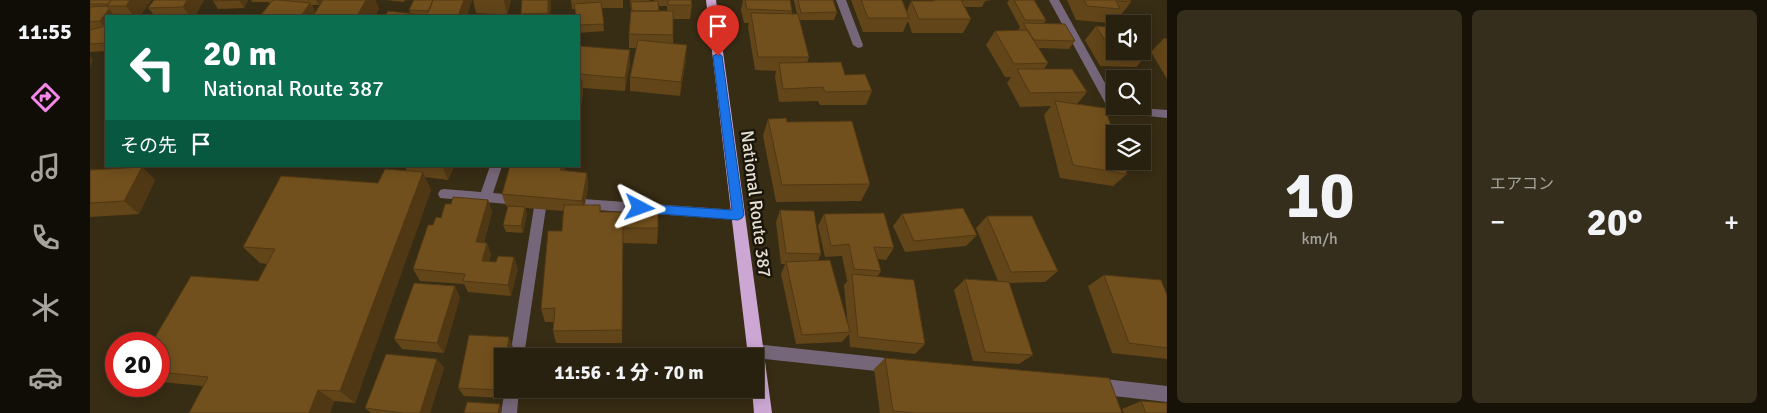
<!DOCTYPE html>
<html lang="ja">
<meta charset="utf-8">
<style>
:root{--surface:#29210f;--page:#352e1d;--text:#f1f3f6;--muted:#a5a39e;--line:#453e2f;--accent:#f688ec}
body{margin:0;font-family:Signika,"Noto Sans JP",sans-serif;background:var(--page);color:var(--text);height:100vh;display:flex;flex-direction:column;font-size:19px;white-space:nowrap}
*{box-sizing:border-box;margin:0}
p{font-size:16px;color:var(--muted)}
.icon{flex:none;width:28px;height:28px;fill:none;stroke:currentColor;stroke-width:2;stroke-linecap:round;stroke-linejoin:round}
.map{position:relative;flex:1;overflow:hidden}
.sheet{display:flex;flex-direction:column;gap:10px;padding:10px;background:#171208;width:600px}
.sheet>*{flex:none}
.guide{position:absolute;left:15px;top:15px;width:475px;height:152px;border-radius:0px;box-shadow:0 2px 12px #0003,0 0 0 1px var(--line);background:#0b6e4f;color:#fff;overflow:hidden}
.tools{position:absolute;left:1016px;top:15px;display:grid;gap:10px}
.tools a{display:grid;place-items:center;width:45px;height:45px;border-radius:0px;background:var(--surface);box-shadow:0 2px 12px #0003,0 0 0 1px var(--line);font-size:25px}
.speed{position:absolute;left:15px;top:332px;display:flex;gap:10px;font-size:25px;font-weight:700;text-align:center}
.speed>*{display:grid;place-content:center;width:65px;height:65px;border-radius:50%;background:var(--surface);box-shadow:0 2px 12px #0003,0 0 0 1px var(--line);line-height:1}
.speed .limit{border:8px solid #d22;background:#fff;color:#111}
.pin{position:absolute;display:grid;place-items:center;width:42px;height:42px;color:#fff;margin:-51px -21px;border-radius:50% 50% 50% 0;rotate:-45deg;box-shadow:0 0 5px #0007}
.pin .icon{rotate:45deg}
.me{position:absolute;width:55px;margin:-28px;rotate:94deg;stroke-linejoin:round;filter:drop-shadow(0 0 4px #0008)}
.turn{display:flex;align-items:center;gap:18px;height:105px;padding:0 15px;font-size:22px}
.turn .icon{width:65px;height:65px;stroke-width:2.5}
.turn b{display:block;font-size:35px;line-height:42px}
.then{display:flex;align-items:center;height:48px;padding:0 15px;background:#0003;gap:10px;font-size:19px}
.big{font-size:38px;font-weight:800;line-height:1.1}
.sheet .widget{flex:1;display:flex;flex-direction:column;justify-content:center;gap:8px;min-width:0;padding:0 18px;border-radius:8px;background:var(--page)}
.sheet .dial{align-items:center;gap:0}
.dial b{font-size:65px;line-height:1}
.heat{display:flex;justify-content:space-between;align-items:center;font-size:28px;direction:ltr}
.sheet .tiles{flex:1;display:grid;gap:10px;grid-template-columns:repeat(2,1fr)}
.trip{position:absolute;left:404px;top:348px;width:270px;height:50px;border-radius:0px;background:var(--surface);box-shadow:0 2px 12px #0003,0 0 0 1px var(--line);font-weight:800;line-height:50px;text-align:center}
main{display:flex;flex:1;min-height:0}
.menu{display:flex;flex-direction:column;width:90px;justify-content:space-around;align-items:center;background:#100d06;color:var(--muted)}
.menu .icon{width:35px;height:35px}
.menu .selected{color:var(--accent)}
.menu b{font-size:22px;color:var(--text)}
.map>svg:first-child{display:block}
</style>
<main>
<nav class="menu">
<b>11:55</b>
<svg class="icon selected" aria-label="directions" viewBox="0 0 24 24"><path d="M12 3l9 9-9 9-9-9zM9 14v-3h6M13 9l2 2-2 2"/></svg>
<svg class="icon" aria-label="music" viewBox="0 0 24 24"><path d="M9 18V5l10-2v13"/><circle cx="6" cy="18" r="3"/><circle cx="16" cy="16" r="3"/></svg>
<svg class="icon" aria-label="phone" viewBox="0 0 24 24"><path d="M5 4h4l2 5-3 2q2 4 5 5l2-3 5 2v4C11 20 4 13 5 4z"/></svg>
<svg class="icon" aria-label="climate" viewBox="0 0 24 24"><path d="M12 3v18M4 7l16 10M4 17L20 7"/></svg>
<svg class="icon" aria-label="car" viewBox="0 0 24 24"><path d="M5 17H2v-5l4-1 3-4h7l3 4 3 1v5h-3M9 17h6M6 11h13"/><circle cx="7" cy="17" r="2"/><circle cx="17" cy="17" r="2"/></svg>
</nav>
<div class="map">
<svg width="1077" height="413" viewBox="0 0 1077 413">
<rect width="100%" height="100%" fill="#372c14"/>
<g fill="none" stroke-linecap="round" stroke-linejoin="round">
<path fill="#766679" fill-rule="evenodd" d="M400,166H412L403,193L433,196L435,200L433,204L429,205L350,198L348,194L350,190L354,189L391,192Z
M451,196L455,197L457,201L434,356H420L445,201L447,197Z
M479,198L648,210L652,211L654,215L652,219L648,220L479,208L475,207L473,203L475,199Z
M415,389H429L427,413H411Z"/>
<path fill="#766679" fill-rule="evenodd" d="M746,0H756L773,45L772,47L768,48L763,45Z
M959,0H969L1025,101V106L1077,110V118L1020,112Z
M665,344L805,359L810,361L812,366L810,371L805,373L665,358V356H660L658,351L660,346Z
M1006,378L1077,386V402L1006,394L1001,391L998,386L1001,381Z"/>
<path fill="#cca7d4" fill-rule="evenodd" d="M616,0H626L682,413H664L662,389H665V356H658Z"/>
</g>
<path fill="#624519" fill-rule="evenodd" d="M0,0H61L50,16H16V51L0,52Z
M114,0L105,16H65L58,8Z
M158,0L154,8L128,9L123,1Z
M161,0H233L229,5H222L225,12L233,0H285L289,9L285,16H170L180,4L178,2H162Z
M295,0H315L314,2Z
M324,0H382L377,16H295L320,13L319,10Z
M383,0H421L417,15L386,13Z
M432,0H461L460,16H431Z
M481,0H533V8H512L514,31L489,33V16L485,9H482Z
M540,0H560L559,1H564V0H601L602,5L600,19H583V43L596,59L590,96L540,91V77L547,48H539V34L541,11ZM568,6H577V11H569Z
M653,0H700L702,11V14H707L704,1V0H743L747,12L744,20H709L719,57L717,63L755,75L782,91L776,105H730L728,101L689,102L685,77L686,71L665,70L658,27L659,23H654L651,10Z
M761,0H812L817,11L821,1L902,0L895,1L892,7H875L881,19L873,33H822L818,21L813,32H773Z
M919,0H944L956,20L954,23L985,41L979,49L949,48L958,63L954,69L997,92L987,104L1037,174L1023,186L970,178L954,115L961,106L930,107L917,83L921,77H915L896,45L905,31L928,30L930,27L917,3Z
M977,0H1040L1041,2L1030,16L1025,15L1019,23L986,20Z
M1006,26L1059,53L1046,67L1010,66L995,40Z
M1074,38L1077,39V79L1061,52Z
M489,46L540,64L535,91L493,88V94L489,115Z
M678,119L697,122L780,184L771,201L686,202L673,136Z
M315,166H364L358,180L335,177L341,190L265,403L244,401L240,413H99L113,386L71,382L69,381V344L168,281L177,264L170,263L153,247L288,183L317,171Z
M420,166H476L475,171L497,173L498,186L495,205H510L511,212L568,228L567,244L533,243L532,343H466L463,331L464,322H455L451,309L472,231L473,211L435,208L437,214L433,233L416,232L413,225L418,206H416L412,194Z
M52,167L65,180L49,214L0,217V170Z
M398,200L402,212L394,243H397L401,255L399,262L428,269L421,296L378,292L374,284L330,281L323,269L343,225L351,218L361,204Z
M690,210L731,254L728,261L758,327L754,285L758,280H757L752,256L735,257L728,226L734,214L804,248L796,260L788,259L791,271L787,277L835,344L825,354L760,347L759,334L752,342L706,344L691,274L695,264H691L686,222Z
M812,214L887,235L876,246L815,252L803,226Z
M897,216L968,271L955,282L919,283L943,355L929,364L883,361L864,290L875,279L908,281L886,228Z
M1014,275L1077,295V359L1022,353L998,286Z
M370,297L354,353L312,349L304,339Z
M423,347L422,356H412L414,398L374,396L368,388Z
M795,358L1032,413H790L784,369Z
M347,359L354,368L340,413H281L275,408Z
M1051,401L1077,413H1034L1032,409Z"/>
<path fill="#503814" d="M40,0H61L50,16H44L36,6Z
M97,0H114L105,16H100L93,7Z
M149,0H158L154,8Z
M226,0H233L229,5Z
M276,0H285L289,9L285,16H267Z
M374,0H382L377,16H368Z
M414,0H421L417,15L414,1Z
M458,0H461L460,16H458Z
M220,3L227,16H211Z
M19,9L25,16H16V29L10,21Z
M597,45L596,59L590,96L591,82Z
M540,50V64L535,91V78Z
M0,56L3,60L0,68Z
M492,80L493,94L489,115V95Z
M353,166H364L358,180L353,168Z
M471,166H476L472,183L470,170Z
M52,167L65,180L49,214L34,201Z
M333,172L341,190L265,403L250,391Z
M497,173L498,186L493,213L492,201Z
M398,200L402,212L391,254L386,242Z
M435,207L437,214L433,233L431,226Z
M397,243L401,255L396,273L392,261Z
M424,257L428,269L421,296L418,285Z
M365,286L370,297L354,353L347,343Z
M419,337L423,347L422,356H416Z
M347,359L354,368L340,413H330Z
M412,375V389H416L414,398L410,390Z
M228,390L244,401L240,413H219Z
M410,404L412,409L411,413H408Z"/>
<path fill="#72501d" stroke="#503814" d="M0,0H21L19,4H0Z
M21,0H40L36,6H17Z
M64,0H97L93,7L58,8Z
M124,0H149L123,1Z
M183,0H189L220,3L211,16H170Z
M233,0H276L267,16H223Z
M324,0H343L339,11L319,10Z
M343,0H374L368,16H336Z
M432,0H458V13L431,14Z
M578,0H601L602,5H578Z
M655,0H700L702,11L657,9Z
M708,0H743L747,12L711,13Z
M771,0H812L819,18H778Z
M844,0H871L881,19H829L821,1H844Z
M924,0H944L956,20H935Z
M994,0H1040L1041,2L1026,1L1030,9L997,6Z
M568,1L569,11H542L541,2Z
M511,2L514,24L489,25V16H486L484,4Z
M17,6L19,9L10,21L0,22V7Z
M298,11L325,14L323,16H295Z
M541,11H583V35L539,34Z
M661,13L708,14L719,57H668Z
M933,23L975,24L985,41L944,40Z
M16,26V43L0,44V30Z
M1006,26L1025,27V51H1052V44L1059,53L1022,52Z
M937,30L958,63L924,64L905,31Z
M548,40L597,45L591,82L540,77Z
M489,46L540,50L535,78L489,74Z
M751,62L755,75L775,74L782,91L735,92L733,87L693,89L689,63Z
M927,69H982L997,92L940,93Z
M489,80H492L489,95Z
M965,101L1015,108L1025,138V161H1033L1037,174L983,165Z
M696,118L697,122L762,121L780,184L692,185L678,119Z
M420,166H471L470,170L497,173L492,201L412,194Z
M52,167L34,201L0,203V170Z
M295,169L333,172L250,391L228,390L219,413H99L118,377L69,372V344H61L101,276L168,281L185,249L153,247L191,176L288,183Z
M363,197L398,200L386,242L397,243L392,261L406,262L408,256L424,257L418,285L373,281L375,274L323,269L338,225H343L346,217L351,218L355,204H361Z
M474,205H510V212H568V228H533L532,330L463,331L465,308L451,309L458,231H472Z
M418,206L435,207L431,226L413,225Z
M873,208L887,235L824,241L812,214Z
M690,210L724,211L731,254L696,253Z
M794,213L804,248L784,247L791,271L764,269L759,244L741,246L734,214Z
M897,216H942L968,271L921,272Z
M740,260L760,332L712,335L696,262Z
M762,274L824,280L835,344L768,337Z
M1014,275L1071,280L1077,295V348L1039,343Z
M875,279L919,282L943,355L895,352Z
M324,283L365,286L347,343L304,339Z
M379,335L419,337L416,356H412V375L410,390L368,388Z
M296,354L347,359L330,413H313L275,408Z
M795,358L1019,378L1032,413H824L803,411Z
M1051,401L1077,403V413H1056Z
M377,402L410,404L408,413H374Z"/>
<path fill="#1a73e8" stroke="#114b97" d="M628,53L632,56L654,215L652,218L648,220L546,212L544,208L550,204L642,210L623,56Z"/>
<g text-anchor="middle" stroke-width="5" stroke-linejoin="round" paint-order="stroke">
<g font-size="18" fill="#e8e1d3" stroke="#1a160b">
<text transform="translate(666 204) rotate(83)" y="6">National Route 387</text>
</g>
</g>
</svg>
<div class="tools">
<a><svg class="icon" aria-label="sound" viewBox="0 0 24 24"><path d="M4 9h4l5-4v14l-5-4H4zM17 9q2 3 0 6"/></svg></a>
<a><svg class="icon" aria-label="search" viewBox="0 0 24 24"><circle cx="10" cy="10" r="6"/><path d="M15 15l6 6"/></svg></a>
<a><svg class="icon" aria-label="layers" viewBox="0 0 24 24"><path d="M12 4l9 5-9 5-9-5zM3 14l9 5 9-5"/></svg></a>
</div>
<div class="speed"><div class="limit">20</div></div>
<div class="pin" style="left:628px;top:56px;background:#d93025"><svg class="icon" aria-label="arrive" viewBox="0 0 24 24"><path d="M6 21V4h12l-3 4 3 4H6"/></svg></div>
<svg class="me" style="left:550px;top:208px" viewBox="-20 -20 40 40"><path d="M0-17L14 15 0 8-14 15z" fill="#1a73e8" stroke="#fff" stroke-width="4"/></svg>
<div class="trip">11:56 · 1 分 · 70 m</div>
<div class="guide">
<div class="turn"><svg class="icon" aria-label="left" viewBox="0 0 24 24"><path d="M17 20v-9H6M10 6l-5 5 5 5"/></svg><div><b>20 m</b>National Route 387</div></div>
<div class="then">その先<svg class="icon" aria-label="arrive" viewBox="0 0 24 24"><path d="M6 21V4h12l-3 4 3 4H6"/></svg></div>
</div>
</div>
<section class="sheet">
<div class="tiles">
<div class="widget dial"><b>10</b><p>km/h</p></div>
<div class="widget"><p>エアコン</p>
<div class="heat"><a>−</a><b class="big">20°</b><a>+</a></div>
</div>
</div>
</section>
</main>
